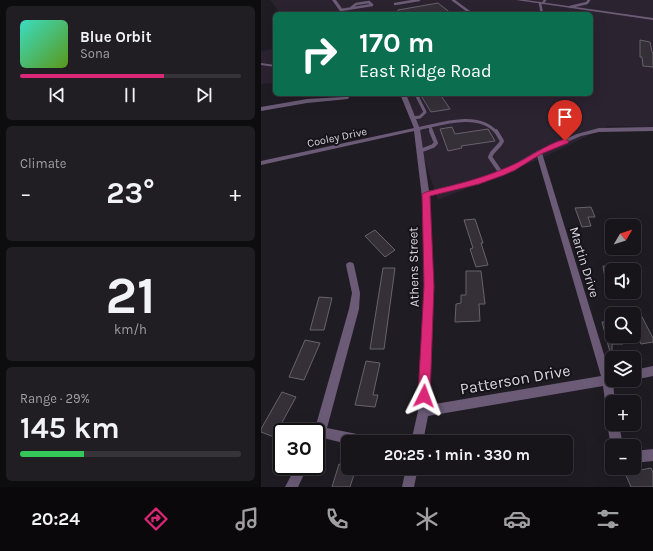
<!DOCTYPE html>
<meta charset="utf-8">
<style>
:root{--surface:#18151a;--page:#211e23;--text:#f1f3f6;--muted:#9f9fa2;--line:#363439;--accent:#db2777}
body{margin:0;font-family:Karla,sans-serif;background:var(--page);color:var(--text);height:100vh;display:flex;flex-direction:column;font-size:15px;white-space:nowrap}
*{box-sizing:border-box;margin:0}
p{font-size:13px;color:var(--muted)}
.icon{flex:none;width:22px;height:22px;fill:none;stroke:currentColor;stroke-width:2;stroke-linecap:round;stroke-linejoin:round}
.map{position:relative;flex:1;overflow:hidden}
.sheet{display:flex;flex-direction:column;gap:6px;padding:6px;background:#0d0c0e;width:261px}
.sheet>*{flex:none}
.hud{position:absolute;left:12px;top:12px;width:320px;height:84px;border-radius:6px;box-shadow:0 4px 16px #0002,0 0 0 1px var(--line);background:#0b6e4f;color:#fff;overflow:hidden}
.needle{width:26px;rotate:51deg}
.controls{position:absolute;left:344px;top:219px;display:grid;gap:8px}
.controls a{display:grid;place-items:center;width:36px;height:36px;border-radius:6px;background:var(--surface);box-shadow:0 4px 16px #0002,0 0 0 1px var(--line);font-size:20px}
.speed{position:absolute;left:12px;top:423px;display:flex;gap:8px;font-size:20px;font-weight:700;text-align:center}
.speed>*{display:grid;place-content:center;width:52px;height:52px;border-radius:50%;background:var(--surface);box-shadow:0 4px 16px #0002,0 0 0 1px var(--line);line-height:1}
.speed .limit{border:2px solid #111;border-radius:6px;background:#fff;color:#111}
.pin{position:absolute;display:grid;place-items:center;width:34px;height:34px;color:#fff;margin:-41px -17px;border-radius:50% 50% 50% 0;rotate:-45deg;box-shadow:0 0 4px #0007}
.pin .icon{rotate:45deg}
.me{position:absolute;width:44px;margin:-22px;rotate:3deg;stroke-linejoin:round;filter:drop-shadow(0 0 3px #0008)}
.turn{display:flex;align-items:center;gap:14px;height:84px;padding:0 20px;font-size:18px}
.turn .icon{width:52px;height:52px;stroke-width:2.5}
.turn b{display:block;font-size:28px;line-height:34px}
.big{font-size:30px;font-weight:700;line-height:1.1}
.sheet .card{flex:1;display:flex;flex-direction:column;justify-content:center;gap:6px;min-width:0;padding:0 14px;border-radius:6px;background:var(--page)}
.sheet .dial{align-items:center;gap:0}
.dial b{font-size:52px;line-height:1}
.song{display:flex;align-items:center;gap:12px}
.cover{width:48px;height:48px;border-radius:6px;background:linear-gradient(135deg,hsl(170 70% 55%),hsl(90 70% 35%))}
.played{height:4px;border-radius:2px;background:linear-gradient(90deg,var(--accent) 65%,var(--line) 65%)}
.keys{display:flex;justify-content:space-around;direction:ltr}
.heat{display:flex;justify-content:space-between;align-items:center;font-size:22px;direction:ltr}
.charge{height:6px;border-radius:3px;background:linear-gradient(90deg,#34c759 29%,var(--line) 0)}
.trip{position:absolute;left:80px;top:435px;width:232px;height:40px;border-radius:6px;background:var(--surface);box-shadow:0 4px 16px #0002,0 0 0 1px var(--line);font-weight:700;line-height:40px;text-align:center}
.dock{display:flex;height:64px;justify-content:space-around;align-items:center;background:#0a080a;color:var(--muted)}
.dock .icon{width:28px;height:28px}
.dock .on{color:var(--accent)}
.dock b{font-size:18px;color:var(--text)}
main{display:flex;flex:1;min-height:0}
.map>svg:first-child{display:block}
</style>
<main>
<section class="sheet">
<div class="card">
<div class="song"><i class="cover"></i><div><b>Blue Orbit</b><p>Sona</p></div></div>
<div class="played"></div>
<div class="keys"><svg class="icon" aria-label="previous" viewBox="0 0 24 24"><path d="M18 5L8 12l10 7zM5 5v14"/></svg><svg class="icon" aria-label="pause" viewBox="0 0 24 24"><path d="M8 5v14M16 5v14"/></svg><svg class="icon" aria-label="next" viewBox="0 0 24 24"><path d="M6 5l10 7-10 7zM19 5v14"/></svg></div>
</div>
<div class="card"><p>Climate</p>
<div class="heat"><a>−</a><b class="big">23°</b><a>+</a></div>
</div>
<div class="card dial"><b>21</b><p>km/h</p></div>
<div class="card"><p>Range · 29%</p><b class="big">145 km</b><div class="charge"></div></div>
</section>
<div class="map">
<svg width="392" height="487" viewBox="0 0 392 487">
<rect width="100%" height="100%" fill="#201c23"/>
<path fill="#2b2330" d="M9,0H392V127L347,126L281,158L177,200L141,94H330V14H20Z
M14,49V83L0,84V51Z"/>
<path fill="#353038" stroke="#67626b" d="M177,3L191,14H137V10Z
M379,40L389,42L391,52L392,53V67L382,66L381,57H379Z
M159,94H179L189,109L170,112Z
M191,127L194,134L227,129L234,141L200,146L201,148L187,151L179,129Z
M330,207L334,217H327L330,226L321,227L314,208Z
M214,219L222,243H220L227,265L215,267L209,249L212,248L203,220Z
M114,230L134,250L124,257L104,236Z
M342,266L351,267V279L344,278Z
M122,268H134L123,349H109Z
M205,271H220L224,304H218L219,321L194,322L195,304L200,303V295H205Z
M58,297L71,298L63,330H49Z
M380,315L392,338V342L380,344L373,329V316Z
M341,322H351V336H359L362,344H351V352H349Z
M44,340L59,343L43,380L28,377Z
M105,361L119,363L112,395H117L114,407L94,405Z
M21,392L35,397L13,437L0,432V429Z
M78,464L87,467V468H95L89,487H71Z
M390,468L392,473V487H370L364,473Z"/>
<g fill="none" stroke-linecap="round" stroke-linejoin="round">
<path stroke="#6b5b77" stroke-width="2.5" d="M192,0L211,14
M279,3L281,14
M282,3L284,0
M134,4L158,0
M309,7L326,3L328,0
M80,10L111,5L108,2L95,4L90,8"/>
<path stroke="#6b5b77" stroke-width="3" d="M151,118L159,117L164,112L155,94
M169,127L171,132
M156,129C180,124 217,111 235,132"/>
<path stroke="#6b5b77" stroke-width="4" d="M235,131L241,141C238,148 232,149 229,157L240,173
M159,151L172,146L175,143L170,131"/>
<path fill="#6b5b77" fill-rule="evenodd" d="M71,0H75L85,14H81Z
M255,0H265L392,18V20Z
M0,63L14,65V67L0,65Z
M84,94H90L87,99L46,103L0,111V107L46,99L83,97Z
M139,94H145L159,129L168,191L214,180L249,167L276,151L316,134L338,128L392,127V131L338,132L320,136L281,153L349,374H351V380H355L352,383L354,402H351V424H358L362,446H351V448L350,446L346,424L348,420L346,416L342,386L167,416L162,442H150L157,411L164,286L162,206L153,131L0,165V161L153,128ZM276,156L340,376L168,405L172,286L168,196L218,184L253,171Z
M89,262L92,263L93,265L99,293L98,309L66,428L106,436L110,438L112,442H87V444L62,438L59,444L55,446V432H53L88,309L91,293L85,265L86,263Z
M392,366V376L373,380V370Z
M392,449V461L373,463V451Z
M35,466H47L37,487H24Z
M145,468H157L153,487H141Z"/>
</g>
<path fill="#db2777" stroke="#8e194d" d="M304,139L308,141L307,143L280,154L254,170L243,175L218,184L169,196L173,286L169,396L167,400L163,402L158,400L157,396L163,286L161,194L165,192C193,185 220,179 247,167C267,159 283,145 304,139Z"/>
<g text-anchor="middle" stroke-width="4" stroke-linejoin="round" paint-order="stroke">
<g font-size="11" fill="#dad7dd" stroke="#17131a">
<text transform="translate(76 137) rotate(-12)" y="4">Cooley Drive</text>
</g>
<g font-size="13" fill="#dad7dd" stroke="#17131a">
<text transform="translate(324 262) rotate(73)" y="5">Martin Drive</text>
<text transform="translate(152 267) rotate(-91)" y="5">Athens Street</text>
</g>
<g font-size="16" fill="#dad7dd" stroke="#17131a">
<text transform="translate(254 379) rotate(-10)" y="6">Patterson Drive</text>
</g>
</g>
</svg>
<div class="controls">
<a><svg class="needle" viewBox="-14 -14 28 28"><path d="M0-13l5 13h-10z" fill="#e53935"/><path d="M0 13l5-13h-10z" fill="#9f9fa2"/></svg></a>
<a><svg class="icon" aria-label="sound" viewBox="0 0 24 24"><path d="M4 9h4l5-4v14l-5-4H4zM17 9q2 3 0 6"/></svg></a>
<a><svg class="icon" aria-label="search" viewBox="0 0 24 24"><circle cx="10" cy="10" r="6"/><path d="M15 15l6 6"/></svg></a>
<a><svg class="icon" aria-label="layers" viewBox="0 0 24 24"><path d="M12 4l9 5-9 5-9-5zM3 14l9 5 9-5"/></svg></a>
<a>+</a>
<a>−</a>
</div>
<div class="speed"><div class="limit">30</div></div>
<div class="pin" style="left:304px;top:141px;background:#d93025"><svg class="icon" aria-label="arrive" viewBox="0 0 24 24"><path d="M6 21V4h12l-3 4 3 4H6"/></svg></div>
<svg class="me" style="left:163px;top:396px" viewBox="-20 -20 40 40"><path d="M0-17L14 15 0 8-14 15z" fill="#db2777" stroke="#fff" stroke-width="4"/></svg>
<div class="trip">20:25 · 1 min · 330 m</div>
<div class="hud">
<div class="turn"><svg class="icon" aria-label="right" viewBox="0 0 24 24"><path d="M7 20v-9h11M14 6l5 5-5 5"/></svg><div><b>170 m</b>East Ridge Road</div></div>
</div>
</div>
</main>
<nav class="dock">
<b>20:24</b>
<svg class="icon on" aria-label="directions" viewBox="0 0 24 24"><path d="M12 3l9 9-9 9-9-9zM9 14v-3h6M13 9l2 2-2 2"/></svg>
<svg class="icon" aria-label="music" viewBox="0 0 24 24"><path d="M9 18V5l10-2v13"/><circle cx="6" cy="18" r="3"/><circle cx="16" cy="16" r="3"/></svg>
<svg class="icon" aria-label="phone" viewBox="0 0 24 24"><path d="M5 4h4l2 5-3 2q2 4 5 5l2-3 5 2v4C11 20 4 13 5 4z"/></svg>
<svg class="icon" aria-label="climate" viewBox="0 0 24 24"><path d="M12 3v18M4 7l16 10M4 17L20 7"/></svg>
<svg class="icon" aria-label="car" viewBox="0 0 24 24"><path d="M5 17H2v-5l4-1 3-4h7l3 4 3 1v5h-3M9 17h6M6 11h13"/><circle cx="7" cy="17" r="2"/><circle cx="17" cy="17" r="2"/></svg>
<svg class="icon" aria-label="filters" viewBox="0 0 24 24"><path d="M4 7h16M4 17h16"/><circle cx="9" cy="7" r="2"/><circle cx="15" cy="17" r="2"/></svg>
</nav>
